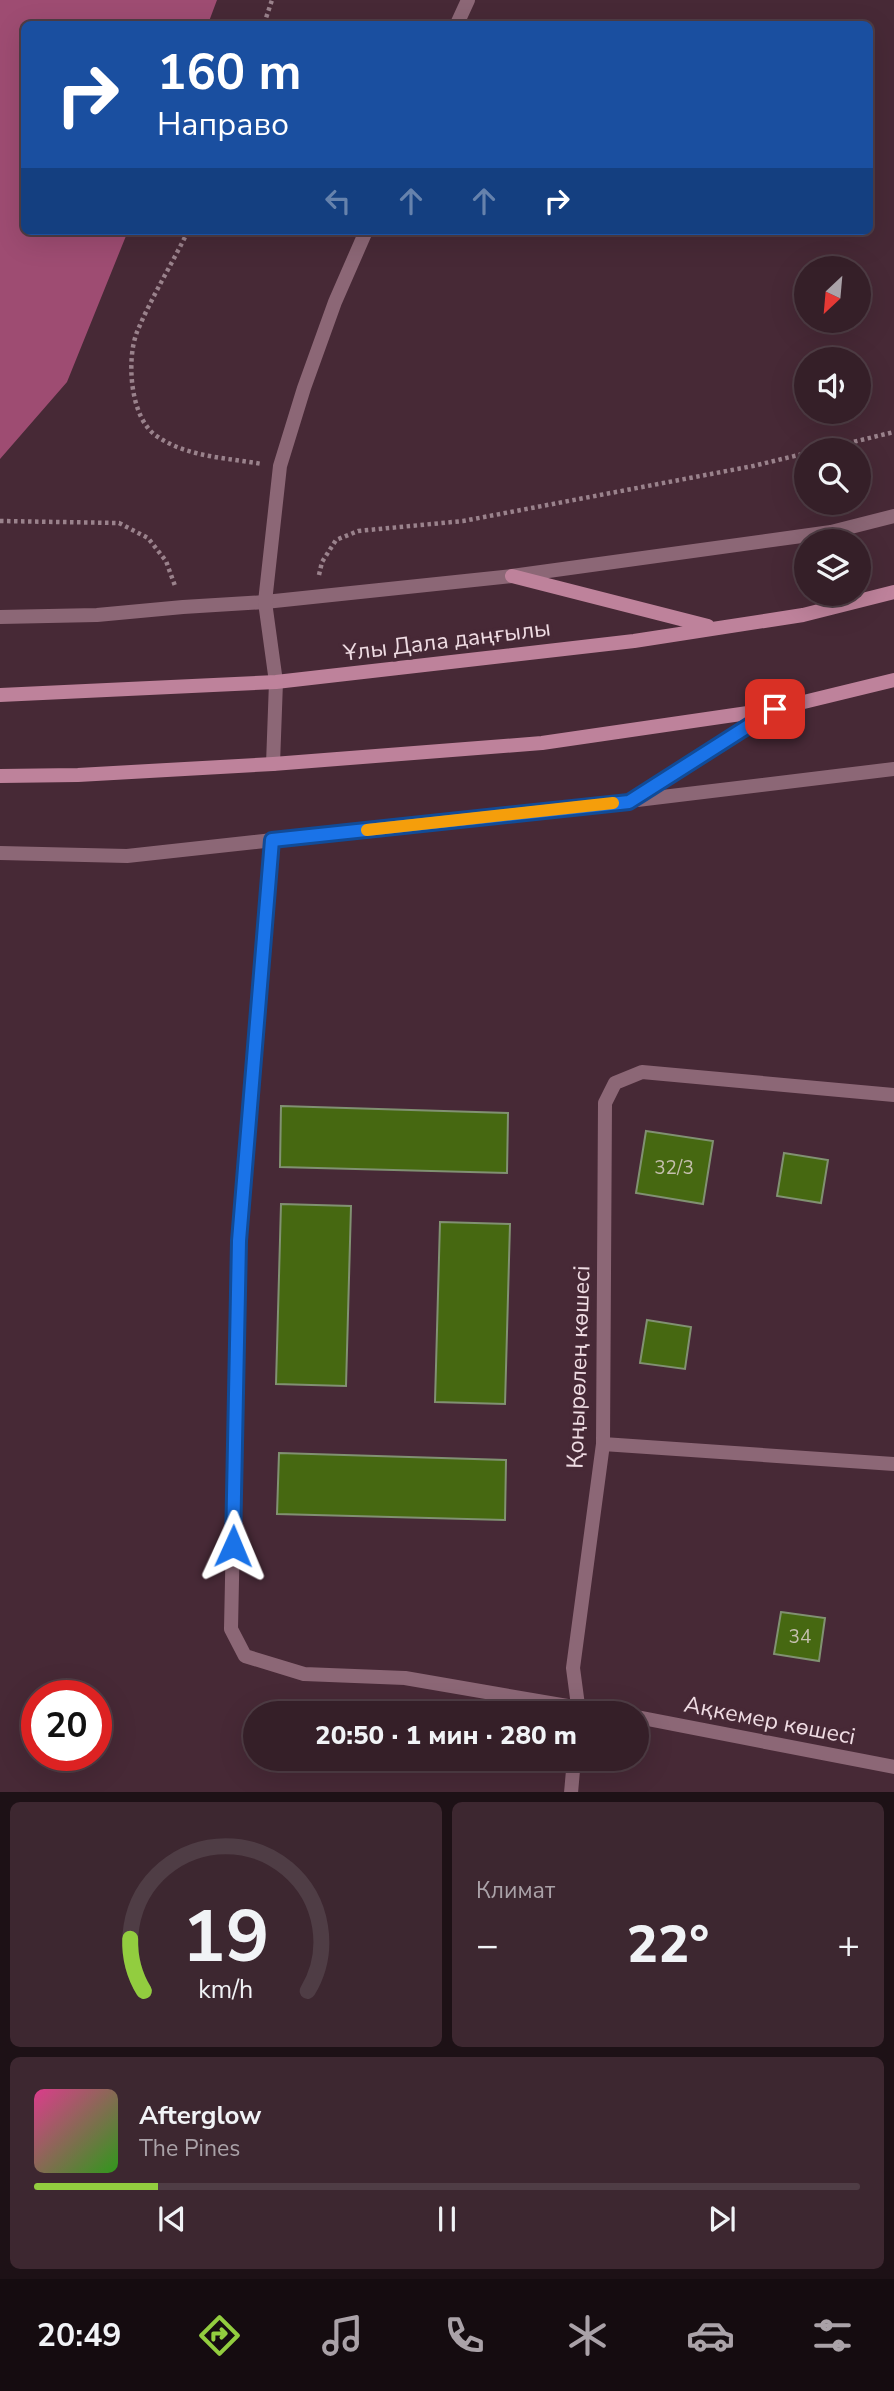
<!DOCTYPE html>
<html lang="ru">
<meta charset="utf-8">
<style>
:root{--surface:#351f28;--page:#3d2730;--text:#f1f3f6;--muted:#aaa2a8;--line:#4f3d45;--accent:#92cd3f}
body{margin:0;font-family:"Nunito Sans",sans-serif;background:var(--page);color:var(--text);height:100vh;display:flex;flex-direction:column;font-size:26px;white-space:nowrap}
*{box-sizing:border-box;margin:0}
p{font-size:23px;color:var(--muted)}
.icon{flex:none;width:38px;height:38px;fill:none;stroke:currentColor;stroke-width:2;stroke-linecap:round;stroke-linejoin:round}
.map{position:relative;height:1792px;overflow:hidden}
.panel{display:flex;flex-direction:column;gap:10px;padding:10px;background:#1d1116;flex:1}
.panel>*{flex:none}
.guide{position:absolute;left:21px;top:21px;width:852px;height:214px;border-radius:10px;box-shadow:0 7px 28px #0002,0 0 0 2px var(--line);background:#1a4fa0;color:#fff;overflow:hidden}
.needle{width:46px;rotate:206deg}
.tools{position:absolute;left:794px;top:256px;display:grid;gap:14px}
.tools a{display:grid;place-items:center;width:77px;height:77px;border-radius:50%;background:var(--surface);box-shadow:0 7px 28px #0002,0 0 0 2px var(--line);font-size:35px}
.speed{position:absolute;left:21px;top:1680px;display:flex;gap:14px;font-size:35px;font-weight:700;text-align:center}
.speed>*{display:grid;place-content:center;width:91px;height:91px;border-radius:50%;background:var(--surface);box-shadow:0 7px 28px #0002,0 0 0 2px var(--line);line-height:1}
.speed .limit{border:10px solid #d22;background:#fff;color:#111}
.pin{position:absolute;display:grid;place-items:center;width:60px;height:60px;color:#fff;margin:-30px;border-radius:14px;box-shadow:0 4px 10px #0006}
.me{position:absolute;width:77px;margin:-38px;rotate:1deg;stroke-linejoin:round;filter:drop-shadow(0 0 5px #0008)}
.turn{display:flex;align-items:center;gap:24px;height:147px;padding:0 21px;font-size:32px}
.turn .icon{width:91px;height:91px;stroke-width:2.5}
.turn b{display:block;font-size:49px;line-height:60px}
.lanes{display:flex;align-items:center;height:66px;padding:0 21px;background:#0003;justify-content:center;gap:35px;direction:ltr}
.lanes .off{opacity:.35}
.big{font-size:52px;font-weight:800;line-height:1.1}
.panel .card{flex:1;display:flex;flex-direction:column;justify-content:center;gap:10px;min-width:0;padding:0 24px;border-radius:10px;background:var(--page)}
.panel .dial{align-items:center;gap:0}
.dial svg{height:182px;overflow:visible;fill:none;stroke:var(--line);stroke-width:7;stroke-linecap:round;text-anchor:middle}
.dial text{fill:var(--text);stroke:none}
.song{display:flex;align-items:center;gap:21px}
.cover{width:84px;height:84px;border-radius:10px;background:linear-gradient(135deg,hsl(330 70% 55%),hsl(110 70% 35%))}
.played{height:7px;border-radius:4px;background:linear-gradient(90deg,var(--accent) 15%,var(--line) 15%)}
.keys{display:flex;justify-content:space-around;direction:ltr}
.heat{display:flex;justify-content:space-between;align-items:center;font-size:38px;direction:ltr}
.panel .tiles{flex:1;display:grid;gap:10px;grid-template-columns:1fr 1fr}
.card:last-child{grid-column:span 2}
.trip{position:absolute;left:243px;top:1701px;width:406px;height:70px;border-radius:35px;background:var(--surface);box-shadow:0 7px 28px #0002,0 0 0 2px var(--line);font-weight:800;line-height:70px;text-align:center}
.tabs{display:flex;height:112px;justify-content:space-around;align-items:center;background:#150c10;color:var(--muted)}
.tabs .icon{width:49px;height:49px}
.tabs .current{color:var(--accent)}
.tabs b{font-size:32px;color:var(--text)}
.map>svg:first-child{display:block}
</style>
<div class="map">
<svg width="894" height="1793" viewBox="0 0 894 1793">
<rect width="100%" height="100%" fill="#472936"/>
<path fill="#9e4c72" d="M0,0H217L208,24H24V231H128L67,382L0,459Z"/>
<path fill="#466811" stroke="#819172" stroke-width="2" d="M281,1106L508,1113L507,1173L280,1167Z
M646,1131L713,1141L703,1204L636,1193Z
M784,1153L828,1160L821,1203L777,1196Z
M281,1204L351,1206L346,1386L276,1384Z
M440,1222L510,1224L505,1404L435,1402Z
M647,1320L691,1327L685,1369L640,1363Z
M279,1453L506,1460L505,1520L277,1514Z
M781,1612L825,1618L819,1661L774,1654Z"/>
<g fill="none" stroke-linecap="round" stroke-linejoin="round">
<path stroke="#9a828c" stroke-width="4.5" stroke-dasharray="3.5 3.5" stroke-linecap="butt" d="M264,24L272,0
M188,231C172,264 151,298 137,332C126,360 130,420 158,437C188,457 227,458 262,464
M820,450L894,432
M0,521L119,523L148,538L166,561L175,586
M319,575L322,562L336,540L358,531L463,521L753,466L807,453"/>
<path stroke="#8c6776" stroke-width="14" d="M0,617L97,615L183,607L265,602L512,576L831,532L894,516
M272,840L239,1241L231,1629L245,1656L304,1674L405,1678L579,1708
M0,853L127,856L629,801L894,769"/>
<path stroke="#8c6776" stroke-width="14" d="M603,1444L894,1464
M579,1708L619,1713
M579,1713L573,1668L603,1444L605,1103L615,1083L642,1072L894,1095
M637,1717L894,1767
M571,1793L574,1759"/>
<path stroke="#8c6776" stroke-width="14" d="M457,24L468,0
M273,764L276,682L265,602L280,466L304,388L335,302L366,231"/>
<path stroke="#be829b" stroke-width="14" d="M512,576L708,626
M0,695L276,682L634,641L803,615L894,592
M0,776L78,775L273,764L542,743L775,709L894,680
M629,801L770,713"/>
</g>
<g fill="none" stroke-linecap="round" stroke-linejoin="round">
<defs>
<path id="route" d="M233,1546L239,1241L272,840L629,802L775,709"/>
</defs>
<use href="#route" stroke="#114b97" stroke-width="18"/>
<use href="#route" stroke="#1a73e8" stroke-width="12"/>
<path stroke="#f59e0b" stroke-width="12" d="M367,830L613,803"/>
</g>
<g text-anchor="middle" stroke-width="7" stroke-linejoin="round" paint-order="stroke">
<g font-size="19" fill="#c5bfae">
<text x="674" y="1174">32/3</text>
<text x="800" y="1643">34</text>
</g>
<g font-size="23" fill="#efdce3" stroke="#472936">
<text transform="translate(447 640) rotate(-7)" y="8">Ұлы Дала даңғылы</text>
<text transform="translate(578 1367) rotate(-88)" y="8">Қоңырөлең көшесі</text>
<text transform="translate(770 1720) rotate(11)" y="8">Ақкемер көшесі</text>
</g>
</g>
</svg>
<div class="tools">
<a><svg class="needle" viewBox="-14 -14 28 28"><path d="M0-13l5 13h-10z" fill="#e53935"/><path d="M0 13l5-13h-10z" fill="#aaa2a8"/></svg></a>
<a><svg class="icon" aria-label="sound" viewBox="0 0 24 24"><path d="M4 9h4l5-4v14l-5-4H4zM17 9q2 3 0 6"/></svg></a>
<a><svg class="icon" aria-label="search" viewBox="0 0 24 24"><circle cx="10" cy="10" r="6"/><path d="M15 15l6 6"/></svg></a>
<a><svg class="icon" aria-label="layers" viewBox="0 0 24 24"><path d="M12 4l9 5-9 5-9-5zM3 14l9 5 9-5"/></svg></a>
</div>
<div class="speed"><div class="limit">20</div></div>
<div class="pin" style="left:775px;top:709px;background:#d93025"><svg class="icon" aria-label="arrive" viewBox="0 0 24 24"><path d="M6 21V4h12l-3 4 3 4H6"/></svg></div>
<svg class="me" style="left:233px;top:1546px" viewBox="-20 -20 40 40"><path d="M0-17L14 15 0 8-14 15z" fill="#1a73e8" stroke="#fff" stroke-width="4"/></svg>
<div class="trip">20:50 · 1 мин · 280 m</div>
<div class="guide">
<div class="turn"><svg class="icon" aria-label="right" viewBox="0 0 24 24"><path d="M7 20v-9h11M14 6l5 5-5 5"/></svg><div><b>160 m</b>Направо</div></div>
<div class="lanes"><svg class="icon off" aria-label="left" viewBox="0 0 24 24"><path d="M17 20v-9H6M10 6l-5 5 5 5"/></svg><svg class="icon off" aria-label="ahead" viewBox="0 0 24 24"><path d="M12 20V5M6 11l6-6 6 6"/></svg><svg class="icon off" aria-label="ahead" viewBox="0 0 24 24"><path d="M12 20V5M6 11l6-6 6 6"/></svg><svg class="icon" aria-label="right" viewBox="0 0 24 24"><path d="M7 20v-9h11M14 6l5 5-5 5"/></svg></div>
</div>
</div>
<section class="panel">
<div class="tiles">
<div class="card dial"><svg viewBox="0 0 100 80">
<path d="M14 69A42 42 0 1 1 86 69"/>
<path d="M14 69A42 42 0 0 1 8 46" stroke="#92cd3f"/>
<text x="50" y="56" font-size="32" font-weight="700">19</text>
<text x="50" y="72" font-size="11">km/h</text>
</svg></div>
<div class="card"><p>Климат</p>
<div class="heat"><a>−</a><b class="big">22°</b><a>+</a></div>
</div>
<div class="card">
<div class="song"><i class="cover"></i><div><b>Afterglow</b><p>The Pines</p></div></div>
<div class="played"></div>
<div class="keys"><svg class="icon" aria-label="previous" viewBox="0 0 24 24"><path d="M18 5L8 12l10 7zM5 5v14"/></svg><svg class="icon" aria-label="pause" viewBox="0 0 24 24"><path d="M8 5v14M16 5v14"/></svg><svg class="icon" aria-label="next" viewBox="0 0 24 24"><path d="M6 5l10 7-10 7zM19 5v14"/></svg></div>
</div>
</div>
</section>
<nav class="tabs">
<b>20:49</b>
<svg class="icon current" aria-label="directions" viewBox="0 0 24 24"><path d="M12 3l9 9-9 9-9-9zM9 14v-3h6M13 9l2 2-2 2"/></svg>
<svg class="icon" aria-label="music" viewBox="0 0 24 24"><path d="M9 18V5l10-2v13"/><circle cx="6" cy="18" r="3"/><circle cx="16" cy="16" r="3"/></svg>
<svg class="icon" aria-label="phone" viewBox="0 0 24 24"><path d="M5 4h4l2 5-3 2q2 4 5 5l2-3 5 2v4C11 20 4 13 5 4z"/></svg>
<svg class="icon" aria-label="climate" viewBox="0 0 24 24"><path d="M12 3v18M4 7l16 10M4 17L20 7"/></svg>
<svg class="icon" aria-label="car" viewBox="0 0 24 24"><path d="M5 17H2v-5l4-1 3-4h7l3 4 3 1v5h-3M9 17h6M6 11h13"/><circle cx="7" cy="17" r="2"/><circle cx="17" cy="17" r="2"/></svg>
<svg class="icon" aria-label="filters" viewBox="0 0 24 24"><path d="M4 7h16M4 17h16"/><circle cx="9" cy="7" r="2"/><circle cx="15" cy="17" r="2"/></svg>
</nav>
